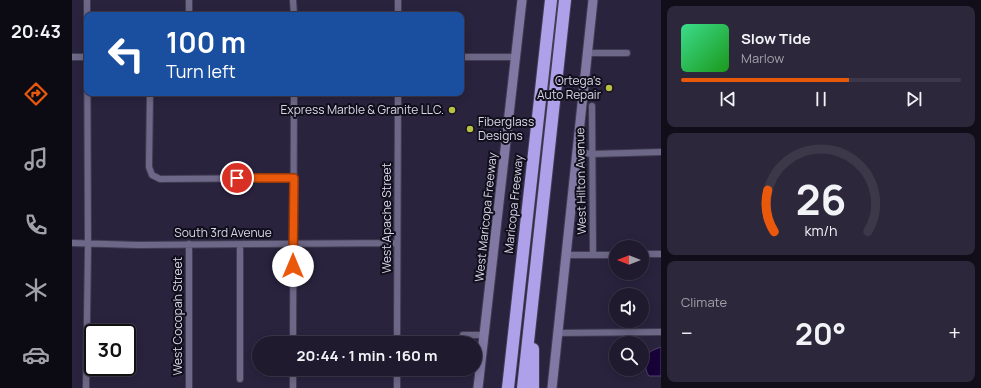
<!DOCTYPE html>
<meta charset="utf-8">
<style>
:root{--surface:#1f1a2e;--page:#2c273a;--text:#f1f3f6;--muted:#a1a1aa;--line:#3c384a;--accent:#ea580c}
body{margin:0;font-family:Manrope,sans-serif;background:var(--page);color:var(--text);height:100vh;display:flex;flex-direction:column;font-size:15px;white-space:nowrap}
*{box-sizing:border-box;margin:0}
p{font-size:13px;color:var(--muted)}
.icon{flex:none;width:22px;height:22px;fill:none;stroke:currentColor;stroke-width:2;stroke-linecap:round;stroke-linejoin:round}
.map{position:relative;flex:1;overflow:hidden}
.drawer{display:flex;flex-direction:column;gap:6px;padding:6px;background:#110e19;width:320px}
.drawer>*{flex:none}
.top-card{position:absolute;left:12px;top:12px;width:380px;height:84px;border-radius:8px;box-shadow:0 2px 10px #0003,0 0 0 1px var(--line);background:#1a4fa0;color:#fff;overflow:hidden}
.needle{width:26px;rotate:270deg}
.buttons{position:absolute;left:537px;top:240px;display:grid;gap:8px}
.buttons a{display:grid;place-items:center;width:40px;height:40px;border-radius:50%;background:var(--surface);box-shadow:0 2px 10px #0003,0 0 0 1px var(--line);font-size:20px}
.speed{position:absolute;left:12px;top:324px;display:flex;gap:8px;font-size:20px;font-weight:700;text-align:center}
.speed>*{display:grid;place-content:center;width:52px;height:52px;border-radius:50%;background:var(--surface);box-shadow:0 2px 10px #0003,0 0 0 1px var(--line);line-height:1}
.speed .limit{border:2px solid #111;border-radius:6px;background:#fff;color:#111}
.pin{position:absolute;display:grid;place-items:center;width:34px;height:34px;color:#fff;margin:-17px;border:2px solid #fff;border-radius:50%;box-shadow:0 1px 4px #0007}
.me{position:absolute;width:44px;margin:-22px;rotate:0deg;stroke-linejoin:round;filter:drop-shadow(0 0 3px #0008)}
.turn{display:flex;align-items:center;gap:14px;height:84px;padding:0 16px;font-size:18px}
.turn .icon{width:52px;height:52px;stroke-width:2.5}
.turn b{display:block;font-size:28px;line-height:34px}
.big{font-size:30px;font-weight:700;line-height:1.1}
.drawer .tile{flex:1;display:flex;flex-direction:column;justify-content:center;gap:6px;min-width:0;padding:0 14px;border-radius:8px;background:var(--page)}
.drawer .dial{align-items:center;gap:0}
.dial svg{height:104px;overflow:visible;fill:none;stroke:var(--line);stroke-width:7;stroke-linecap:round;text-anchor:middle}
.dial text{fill:var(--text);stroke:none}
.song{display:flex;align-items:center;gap:12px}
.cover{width:48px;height:48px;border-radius:6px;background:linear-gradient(135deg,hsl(150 70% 55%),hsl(120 70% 35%))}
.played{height:4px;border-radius:2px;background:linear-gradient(90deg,var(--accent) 60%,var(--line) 60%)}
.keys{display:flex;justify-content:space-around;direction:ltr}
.heat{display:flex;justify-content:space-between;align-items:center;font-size:22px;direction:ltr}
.trip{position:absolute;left:180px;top:336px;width:230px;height:40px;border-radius:20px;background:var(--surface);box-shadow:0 2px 10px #0003,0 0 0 1px var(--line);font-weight:700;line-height:40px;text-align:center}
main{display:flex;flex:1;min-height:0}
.menu{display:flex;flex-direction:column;width:72px;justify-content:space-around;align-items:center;background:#0c0a12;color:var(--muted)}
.menu .icon{width:28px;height:28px}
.menu .on{color:var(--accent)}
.menu b{font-size:18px;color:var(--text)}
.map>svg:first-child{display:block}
</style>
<main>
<nav class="menu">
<b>20:43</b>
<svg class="icon on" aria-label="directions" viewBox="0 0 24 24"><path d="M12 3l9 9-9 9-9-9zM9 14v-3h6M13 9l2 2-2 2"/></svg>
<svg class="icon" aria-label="music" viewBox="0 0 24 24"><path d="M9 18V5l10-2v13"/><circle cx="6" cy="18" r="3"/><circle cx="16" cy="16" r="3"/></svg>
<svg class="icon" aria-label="phone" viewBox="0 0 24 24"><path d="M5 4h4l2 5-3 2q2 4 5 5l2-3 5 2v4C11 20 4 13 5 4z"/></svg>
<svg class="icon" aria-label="climate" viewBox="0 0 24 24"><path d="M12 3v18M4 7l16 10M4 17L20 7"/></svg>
<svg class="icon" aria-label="car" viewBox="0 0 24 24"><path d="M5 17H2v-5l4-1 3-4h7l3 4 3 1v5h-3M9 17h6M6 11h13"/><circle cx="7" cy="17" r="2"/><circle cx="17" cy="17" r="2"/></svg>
</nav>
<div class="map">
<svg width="589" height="388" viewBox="0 0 589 388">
<rect width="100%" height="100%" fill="#29233e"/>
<path fill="#180339" stroke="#52436e" d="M589,347V376H577C572,370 574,361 575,354L581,350Z"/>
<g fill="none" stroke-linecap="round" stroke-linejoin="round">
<defs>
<path id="street" d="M117,0V15
M221,0L222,15
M326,15V0
M515,53H555
M0,57H15
M389,57H443
M78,93L77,167L80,175L88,179L222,178
M520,106L521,255
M505,152L520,154L589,152
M0,243L66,245L325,243
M117,244V388
M570,254H589
M494,255H544
M485,333L589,332
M391,335H413
M221,343L222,93
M325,343L326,93
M168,379V245
M14,388L16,249L15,0
M221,388V369
M325,388V369"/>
<path id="secondary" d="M406,388L450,0
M480,388L521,0"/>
<path id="highway" d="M461,349V388
M436,388L479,0
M451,388L493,0"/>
</defs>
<use href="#street" stroke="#423d53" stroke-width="8"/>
<use href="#secondary" stroke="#423d53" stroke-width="11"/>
<use href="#highway" stroke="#423d53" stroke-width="14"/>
<use href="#street" stroke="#6d6887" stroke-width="6"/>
<use href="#secondary" stroke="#8179a4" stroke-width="9"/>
<use href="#highway" stroke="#afa1e9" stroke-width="12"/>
</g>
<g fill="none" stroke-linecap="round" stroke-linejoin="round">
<defs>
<path id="route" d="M165,178H222L221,266"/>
</defs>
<use href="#route" stroke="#983908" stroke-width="10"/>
<use href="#route" stroke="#ea580c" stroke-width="7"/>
</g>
<g fill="#b9c046" stroke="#110f1b" stroke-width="1.5">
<circle cx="537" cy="88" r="4"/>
<circle cx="380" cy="110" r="4"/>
<circle cx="398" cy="129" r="4"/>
</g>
<g text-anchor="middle" stroke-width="4" stroke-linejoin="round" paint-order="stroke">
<g font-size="12" fill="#d9d7e9" stroke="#110f1b" text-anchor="end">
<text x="529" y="85">Ortega's<tspan x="529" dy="14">Auto Repair</tspan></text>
<text x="372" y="114">Express Marble &amp; Granite LLC.</text>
<text x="406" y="126" text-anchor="start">Fiberglass<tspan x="406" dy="14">Designs</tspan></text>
</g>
<g font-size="12" fill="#d9d7e9" stroke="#110f1b">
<text transform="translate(509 181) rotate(-91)" y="4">West Hilton Avenue</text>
<text transform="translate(442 204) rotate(-84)" y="4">Maricopa Freeway</text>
<text transform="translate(414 217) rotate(-84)" y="4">West Maricopa Freeway</text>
<text transform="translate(315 218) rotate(-90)" y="4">West Apache Street</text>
<text x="151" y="237">South 3rd Avenue</text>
<text transform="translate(106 316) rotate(-90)" y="4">West Cocopah Street</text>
</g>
</g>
</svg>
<div class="buttons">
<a><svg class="needle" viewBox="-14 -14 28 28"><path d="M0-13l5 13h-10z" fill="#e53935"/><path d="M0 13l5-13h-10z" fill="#a1a1aa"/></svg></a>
<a><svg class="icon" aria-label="sound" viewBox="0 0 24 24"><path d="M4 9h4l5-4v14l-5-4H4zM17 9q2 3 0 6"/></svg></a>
<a><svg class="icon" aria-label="search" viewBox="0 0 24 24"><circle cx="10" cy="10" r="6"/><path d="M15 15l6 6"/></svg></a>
</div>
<div class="speed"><div class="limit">30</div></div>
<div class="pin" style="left:165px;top:178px;background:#d93025"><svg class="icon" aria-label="arrive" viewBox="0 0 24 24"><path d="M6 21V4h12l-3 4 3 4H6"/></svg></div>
<svg class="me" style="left:221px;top:266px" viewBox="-20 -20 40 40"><circle r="19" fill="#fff"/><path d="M0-13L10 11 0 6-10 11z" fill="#ea580c"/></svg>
<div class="trip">20:44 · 1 min · 160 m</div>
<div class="top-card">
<div class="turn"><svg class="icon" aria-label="left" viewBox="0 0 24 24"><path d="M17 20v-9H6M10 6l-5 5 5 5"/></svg><div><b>100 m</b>Turn left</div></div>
</div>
</div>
<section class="drawer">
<div class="tile">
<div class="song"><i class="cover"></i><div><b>Slow Tide</b><p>Marlow</p></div></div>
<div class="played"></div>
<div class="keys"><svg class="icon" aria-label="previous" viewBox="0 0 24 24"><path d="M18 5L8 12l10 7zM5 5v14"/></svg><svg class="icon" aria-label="pause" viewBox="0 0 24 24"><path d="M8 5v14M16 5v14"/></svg><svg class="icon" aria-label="next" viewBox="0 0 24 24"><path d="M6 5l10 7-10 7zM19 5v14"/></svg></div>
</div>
<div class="tile dial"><svg viewBox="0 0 100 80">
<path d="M14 69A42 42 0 1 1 86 69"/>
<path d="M14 69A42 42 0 0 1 9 37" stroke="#ea580c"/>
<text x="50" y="56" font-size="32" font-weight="700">26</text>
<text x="50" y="72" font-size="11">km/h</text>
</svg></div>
<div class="tile"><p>Climate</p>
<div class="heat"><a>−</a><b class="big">20°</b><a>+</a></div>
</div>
</section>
</main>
